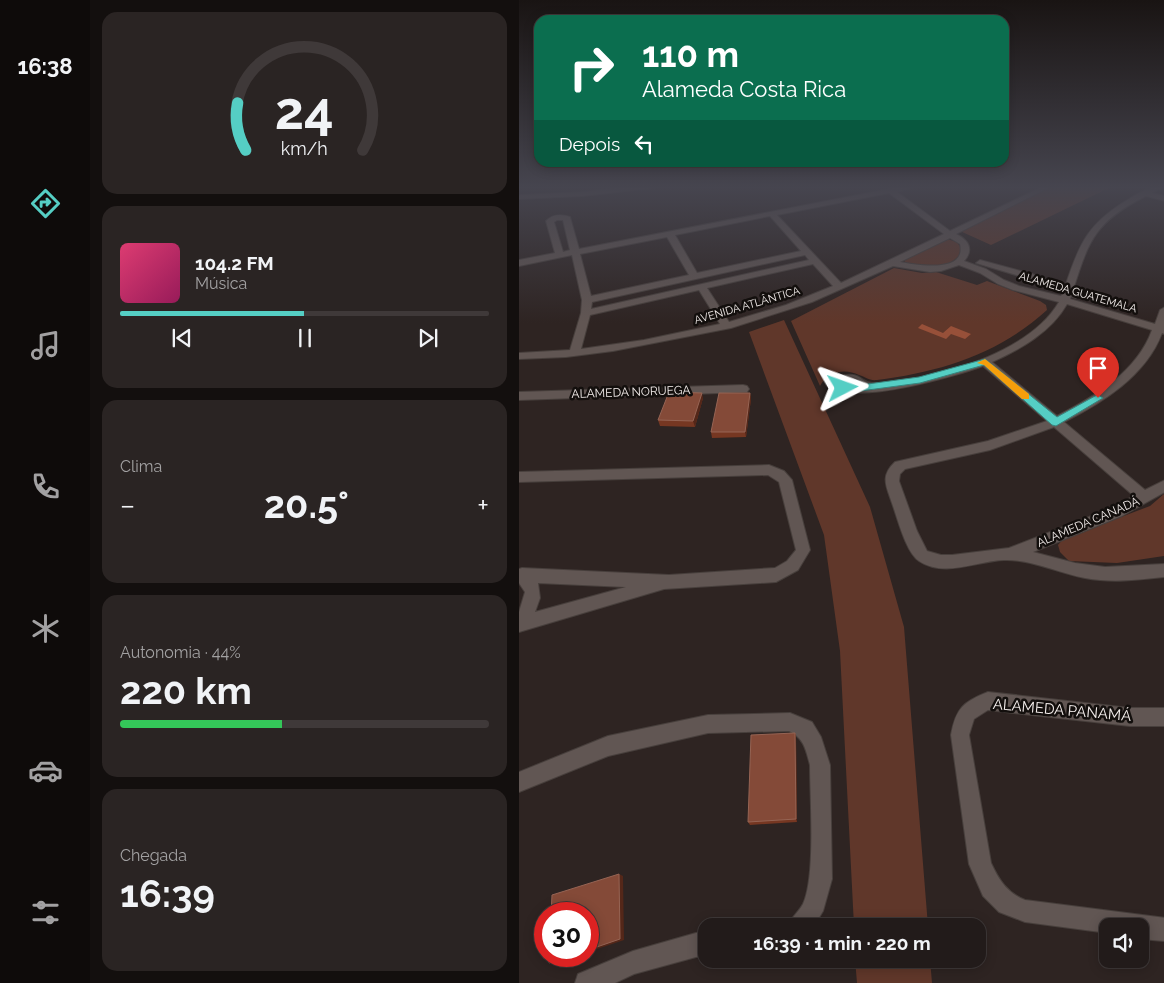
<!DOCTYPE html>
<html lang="pt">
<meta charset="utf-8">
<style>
:root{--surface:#221b1a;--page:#2a2423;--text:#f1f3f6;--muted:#a2a1a2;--line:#3f3939;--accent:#55cec4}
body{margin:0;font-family:Raleway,sans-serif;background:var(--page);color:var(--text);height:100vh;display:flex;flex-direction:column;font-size:19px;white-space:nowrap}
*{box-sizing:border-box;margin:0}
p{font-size:16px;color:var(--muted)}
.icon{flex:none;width:28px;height:28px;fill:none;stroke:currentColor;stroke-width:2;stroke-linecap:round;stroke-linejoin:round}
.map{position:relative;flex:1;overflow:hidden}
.sheet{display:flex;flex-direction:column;gap:12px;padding:12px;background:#130f0e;width:429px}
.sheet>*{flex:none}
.hud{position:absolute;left:15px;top:15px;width:475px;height:152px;border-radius:15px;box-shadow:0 2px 12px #0003,0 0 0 1px var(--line);background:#0b6e4f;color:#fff;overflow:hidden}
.tools{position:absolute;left:580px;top:918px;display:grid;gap:10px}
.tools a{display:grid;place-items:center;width:50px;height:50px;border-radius:10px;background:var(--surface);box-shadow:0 2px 12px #0003,0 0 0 1px var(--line);font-size:25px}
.speed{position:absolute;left:15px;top:902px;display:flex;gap:10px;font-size:25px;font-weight:700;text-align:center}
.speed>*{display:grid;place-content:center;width:65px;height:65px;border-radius:50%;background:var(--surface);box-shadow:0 2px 12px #0003,0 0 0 1px var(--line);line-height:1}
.speed .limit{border:8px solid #d22;background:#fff;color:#111}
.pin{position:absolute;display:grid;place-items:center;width:42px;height:42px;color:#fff;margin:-51px -21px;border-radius:50% 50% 50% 0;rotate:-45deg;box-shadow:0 0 5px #0007}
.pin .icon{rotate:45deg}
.me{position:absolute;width:55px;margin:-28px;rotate:86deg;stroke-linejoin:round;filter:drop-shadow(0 0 4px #0008)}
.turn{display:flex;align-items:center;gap:18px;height:105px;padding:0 25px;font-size:22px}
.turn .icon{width:65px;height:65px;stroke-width:2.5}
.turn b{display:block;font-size:35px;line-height:42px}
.then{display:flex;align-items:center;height:48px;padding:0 25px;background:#0003;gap:10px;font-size:19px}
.big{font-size:38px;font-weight:700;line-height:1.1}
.sheet .widget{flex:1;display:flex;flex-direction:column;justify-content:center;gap:8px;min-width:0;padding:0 18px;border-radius:15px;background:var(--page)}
.sheet .dial{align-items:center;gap:0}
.dial svg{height:130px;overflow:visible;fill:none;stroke:var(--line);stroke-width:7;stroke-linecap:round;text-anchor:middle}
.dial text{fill:var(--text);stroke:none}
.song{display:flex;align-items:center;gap:15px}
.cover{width:60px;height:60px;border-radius:8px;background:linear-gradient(135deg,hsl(340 70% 55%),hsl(330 70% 35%))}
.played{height:5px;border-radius:2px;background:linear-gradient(90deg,var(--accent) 50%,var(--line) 50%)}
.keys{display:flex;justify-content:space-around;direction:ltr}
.heat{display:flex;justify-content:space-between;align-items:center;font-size:28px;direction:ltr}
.charge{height:8px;border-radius:4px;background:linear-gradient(90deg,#34c759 44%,var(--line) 0)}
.trip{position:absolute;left:179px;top:918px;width:288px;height:50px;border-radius:15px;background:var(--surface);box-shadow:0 2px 12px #0003,0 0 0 1px var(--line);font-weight:700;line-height:50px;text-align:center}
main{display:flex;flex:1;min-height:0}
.dock{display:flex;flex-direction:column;width:90px;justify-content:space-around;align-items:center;background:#0e0b0a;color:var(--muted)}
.dock .icon{width:35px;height:35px}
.dock .current{color:var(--accent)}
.dock b{font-size:22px;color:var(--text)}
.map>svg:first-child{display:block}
</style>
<main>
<nav class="dock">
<b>16:38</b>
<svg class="icon current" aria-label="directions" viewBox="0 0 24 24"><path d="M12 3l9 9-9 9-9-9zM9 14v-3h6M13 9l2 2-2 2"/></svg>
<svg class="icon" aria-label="music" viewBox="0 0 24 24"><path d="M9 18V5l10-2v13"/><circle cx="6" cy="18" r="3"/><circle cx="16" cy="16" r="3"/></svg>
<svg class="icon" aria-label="phone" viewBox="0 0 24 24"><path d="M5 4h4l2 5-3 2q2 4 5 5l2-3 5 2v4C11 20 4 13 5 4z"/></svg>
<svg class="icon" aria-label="climate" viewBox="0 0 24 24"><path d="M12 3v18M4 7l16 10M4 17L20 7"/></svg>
<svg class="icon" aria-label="car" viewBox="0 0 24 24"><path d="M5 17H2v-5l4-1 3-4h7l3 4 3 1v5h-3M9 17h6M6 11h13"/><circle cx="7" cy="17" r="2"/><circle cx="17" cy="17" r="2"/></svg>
<svg class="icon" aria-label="filters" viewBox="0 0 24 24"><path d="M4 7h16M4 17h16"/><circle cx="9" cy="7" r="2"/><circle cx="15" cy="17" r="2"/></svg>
</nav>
<section class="sheet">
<div class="widget dial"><svg viewBox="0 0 100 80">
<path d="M14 69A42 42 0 1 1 86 69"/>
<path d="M14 69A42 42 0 0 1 9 40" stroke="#55cec4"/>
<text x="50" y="56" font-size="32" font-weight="700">24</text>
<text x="50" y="72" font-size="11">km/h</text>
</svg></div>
<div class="widget">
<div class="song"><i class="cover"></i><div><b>104.2 FM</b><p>Música</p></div></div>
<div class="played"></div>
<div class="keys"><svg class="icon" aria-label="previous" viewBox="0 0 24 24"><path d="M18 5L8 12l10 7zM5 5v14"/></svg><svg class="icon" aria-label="pause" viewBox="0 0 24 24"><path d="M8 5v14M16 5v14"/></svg><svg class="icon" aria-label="next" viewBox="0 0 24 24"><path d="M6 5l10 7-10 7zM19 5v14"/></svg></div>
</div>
<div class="widget"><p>Clima</p>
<div class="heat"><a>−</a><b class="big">20.5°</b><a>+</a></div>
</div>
<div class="widget"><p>Autonomia · 44%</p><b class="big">220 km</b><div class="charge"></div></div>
<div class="widget"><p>Chegada</p><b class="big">16:39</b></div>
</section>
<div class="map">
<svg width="646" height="983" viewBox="0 0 646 983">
<rect width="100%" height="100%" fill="#2e2422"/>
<path fill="#60372a" d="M533,186H594L472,245L441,231Z
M428,239L438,242L442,248L440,256C426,270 407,266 389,265L386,263L385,259L421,240Z
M375,268L403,273L417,272L458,285L468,281L521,301L527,305L528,310C480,354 421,372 358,380C350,381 347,377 340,375C326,368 309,371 301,386L272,321Z
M265,320L351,507L385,627L409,926H335L321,651L305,535L230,332Z
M645,494V556L598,563L550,561L541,552L539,545L544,539L631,506Z
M336,959H411L413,983H338Z"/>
<path fill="#975039" d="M403,324L424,333L432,326L452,334L446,339L432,334L427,339L399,328Z"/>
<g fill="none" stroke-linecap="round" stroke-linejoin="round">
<defs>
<path id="minor" d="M116,186H138L134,188L63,196L0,199V195L63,192Z
M385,186H398L378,192L431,231L525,186H533L437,234C450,240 455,250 445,261L467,269L485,280L500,286L542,296L544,293L507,278L457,263L461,260L513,274L546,287C560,244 569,223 610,199C621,192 632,186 646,186L633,193L646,196V201L627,196C577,221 570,239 554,290L562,295L557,298L552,296L551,299L636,324L641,310L646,307V334L643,333C627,376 583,403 545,422L626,490L646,480V492L603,516L514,552L556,563L586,567L646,564V577C619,580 592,583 566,578C539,573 512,559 485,560C458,561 425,578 400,561C387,552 379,520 374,506C368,487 360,477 376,462L469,441L528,421L464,366C440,375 332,407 315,385L321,376C343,371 340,382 353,383C360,384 369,382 376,381C429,376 512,350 540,302L494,290L479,284L461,273L440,265L422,271L411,272L374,266L293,302L212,328L94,351L47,357L0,359V353L51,350L62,313L63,300L53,255L0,266V260L36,253L27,221C34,214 42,214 51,217L60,249ZM370,193L425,234L322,283L258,215ZM251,216L282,251L178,273L156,235ZM38,220H44L51,250L44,252L35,222ZM148,237L170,275L72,296L61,254ZM431,238L441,244C448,274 397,265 381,262ZM286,255L290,260L72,309L73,302ZM294,264L314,286L267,305L210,322L188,288ZM180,290L201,324L125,340L62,349L71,315ZM548,304L633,330C618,372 575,397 538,416L473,362C502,349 532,332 548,304ZM329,382H333L338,385H328ZM535,427L615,496L593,508L490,548L433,555H422L408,551L398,531L380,481L381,474L386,469L471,450Z
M224,385L228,386L230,389L228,392L0,400V392Z
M250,465L265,471L273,480L291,550L279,570L257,582L145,589L0,632V612L6,592L0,583V569L3,568L150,575L256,568L268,561L277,550L260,482L249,475L0,482V472ZM19,583L107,587L16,612L21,598Z
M469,692L611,708H646V726H611L469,710L455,719L450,735L472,863C480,880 488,893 506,900L646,918V941L621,939V926H589V933L506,922L480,912L464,896L450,864L432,735C437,708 444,702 469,692Z
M271,713L293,722L302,737L311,765L313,879L304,911L295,926H269C272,917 280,912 284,904C297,876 291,799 291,765C287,750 285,738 270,731L189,733L89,756L0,792V772L89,736L189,715Z
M188,932V956L177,957L115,974L96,983H56L59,974L114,951L177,933Z"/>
</defs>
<use href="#minor" stroke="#473f3c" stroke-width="2"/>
<use href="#minor" fill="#615653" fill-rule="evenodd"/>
</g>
<path fill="#763722" d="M231,393L232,399L227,437L193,438L192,432Z
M184,398L176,427L141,426L139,420Z
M276,733L277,737L278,822L231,825L229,822Z"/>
<path fill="#542719" d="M183,393L184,398L176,427L174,421Z
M231,393L232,399L227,437L226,432Z
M276,733L277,737L278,822L277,819Z
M100,874L104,876L105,940L69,952V950Z
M49,956H56L35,963H30Z"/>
<path fill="#844a38" stroke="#966454" d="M150,392L183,393L174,421L139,420Z
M200,393H231L226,432H192Z
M276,733L277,819L229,822L232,735Z
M100,874L101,939L69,950V914H32L33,895Z
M30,956H49L30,963Z"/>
<linearGradient id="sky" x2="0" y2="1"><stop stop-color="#191413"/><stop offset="0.58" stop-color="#46454f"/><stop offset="1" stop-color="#46454f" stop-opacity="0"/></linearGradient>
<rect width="646" height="323" fill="url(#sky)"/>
<path fill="#55cec4" stroke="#37867f" d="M466,359L538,417L576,396L579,395L584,398L537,426L533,425L465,365L401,383L334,392L320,390L319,388L324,385L334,386L400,377Z"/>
<path fill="#f59e0b" d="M466,359L510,394V399H503L465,365L458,363Z"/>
<g text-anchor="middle" stroke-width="5" stroke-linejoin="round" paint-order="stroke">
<g font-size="11" fill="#f4eeec" stroke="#130f0d">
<text transform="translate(559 292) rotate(16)" y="4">ALAMEDA GUATEMALA</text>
<text transform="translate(228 305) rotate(-16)" y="4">AVENIDA ATLÂNTICA</text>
</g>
<g font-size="12" fill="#f4eeec" stroke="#130f0d">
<text transform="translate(112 392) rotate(-2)" y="4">ALAMEDA NORUEGA</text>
<text transform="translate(569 522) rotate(-23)" y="4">ALAMEDA CANADÁ</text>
</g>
<g font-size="15" fill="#f4eeec" stroke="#130f0d">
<text transform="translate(543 710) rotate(5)" y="5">ALAMEDA PANAMÁ</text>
</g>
</g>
</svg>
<div class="tools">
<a><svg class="icon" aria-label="sound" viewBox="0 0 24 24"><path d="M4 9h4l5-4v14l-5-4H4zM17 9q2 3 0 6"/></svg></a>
</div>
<div class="speed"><div class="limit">30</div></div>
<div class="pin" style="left:579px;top:398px;background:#d93025"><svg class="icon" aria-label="arrive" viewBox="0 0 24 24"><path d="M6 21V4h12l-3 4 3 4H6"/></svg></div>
<svg class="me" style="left:324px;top:388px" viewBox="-20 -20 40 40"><path d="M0-17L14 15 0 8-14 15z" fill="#55cec4" stroke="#fff" stroke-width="4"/></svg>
<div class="trip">16:39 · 1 min · 220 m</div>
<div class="hud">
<div class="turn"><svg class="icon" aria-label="right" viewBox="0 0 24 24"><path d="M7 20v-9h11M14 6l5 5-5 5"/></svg><div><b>110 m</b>Alameda Costa Rica</div></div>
<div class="then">Depois<svg class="icon" aria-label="left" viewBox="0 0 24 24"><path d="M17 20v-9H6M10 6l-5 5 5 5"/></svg></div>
</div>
</div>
</main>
